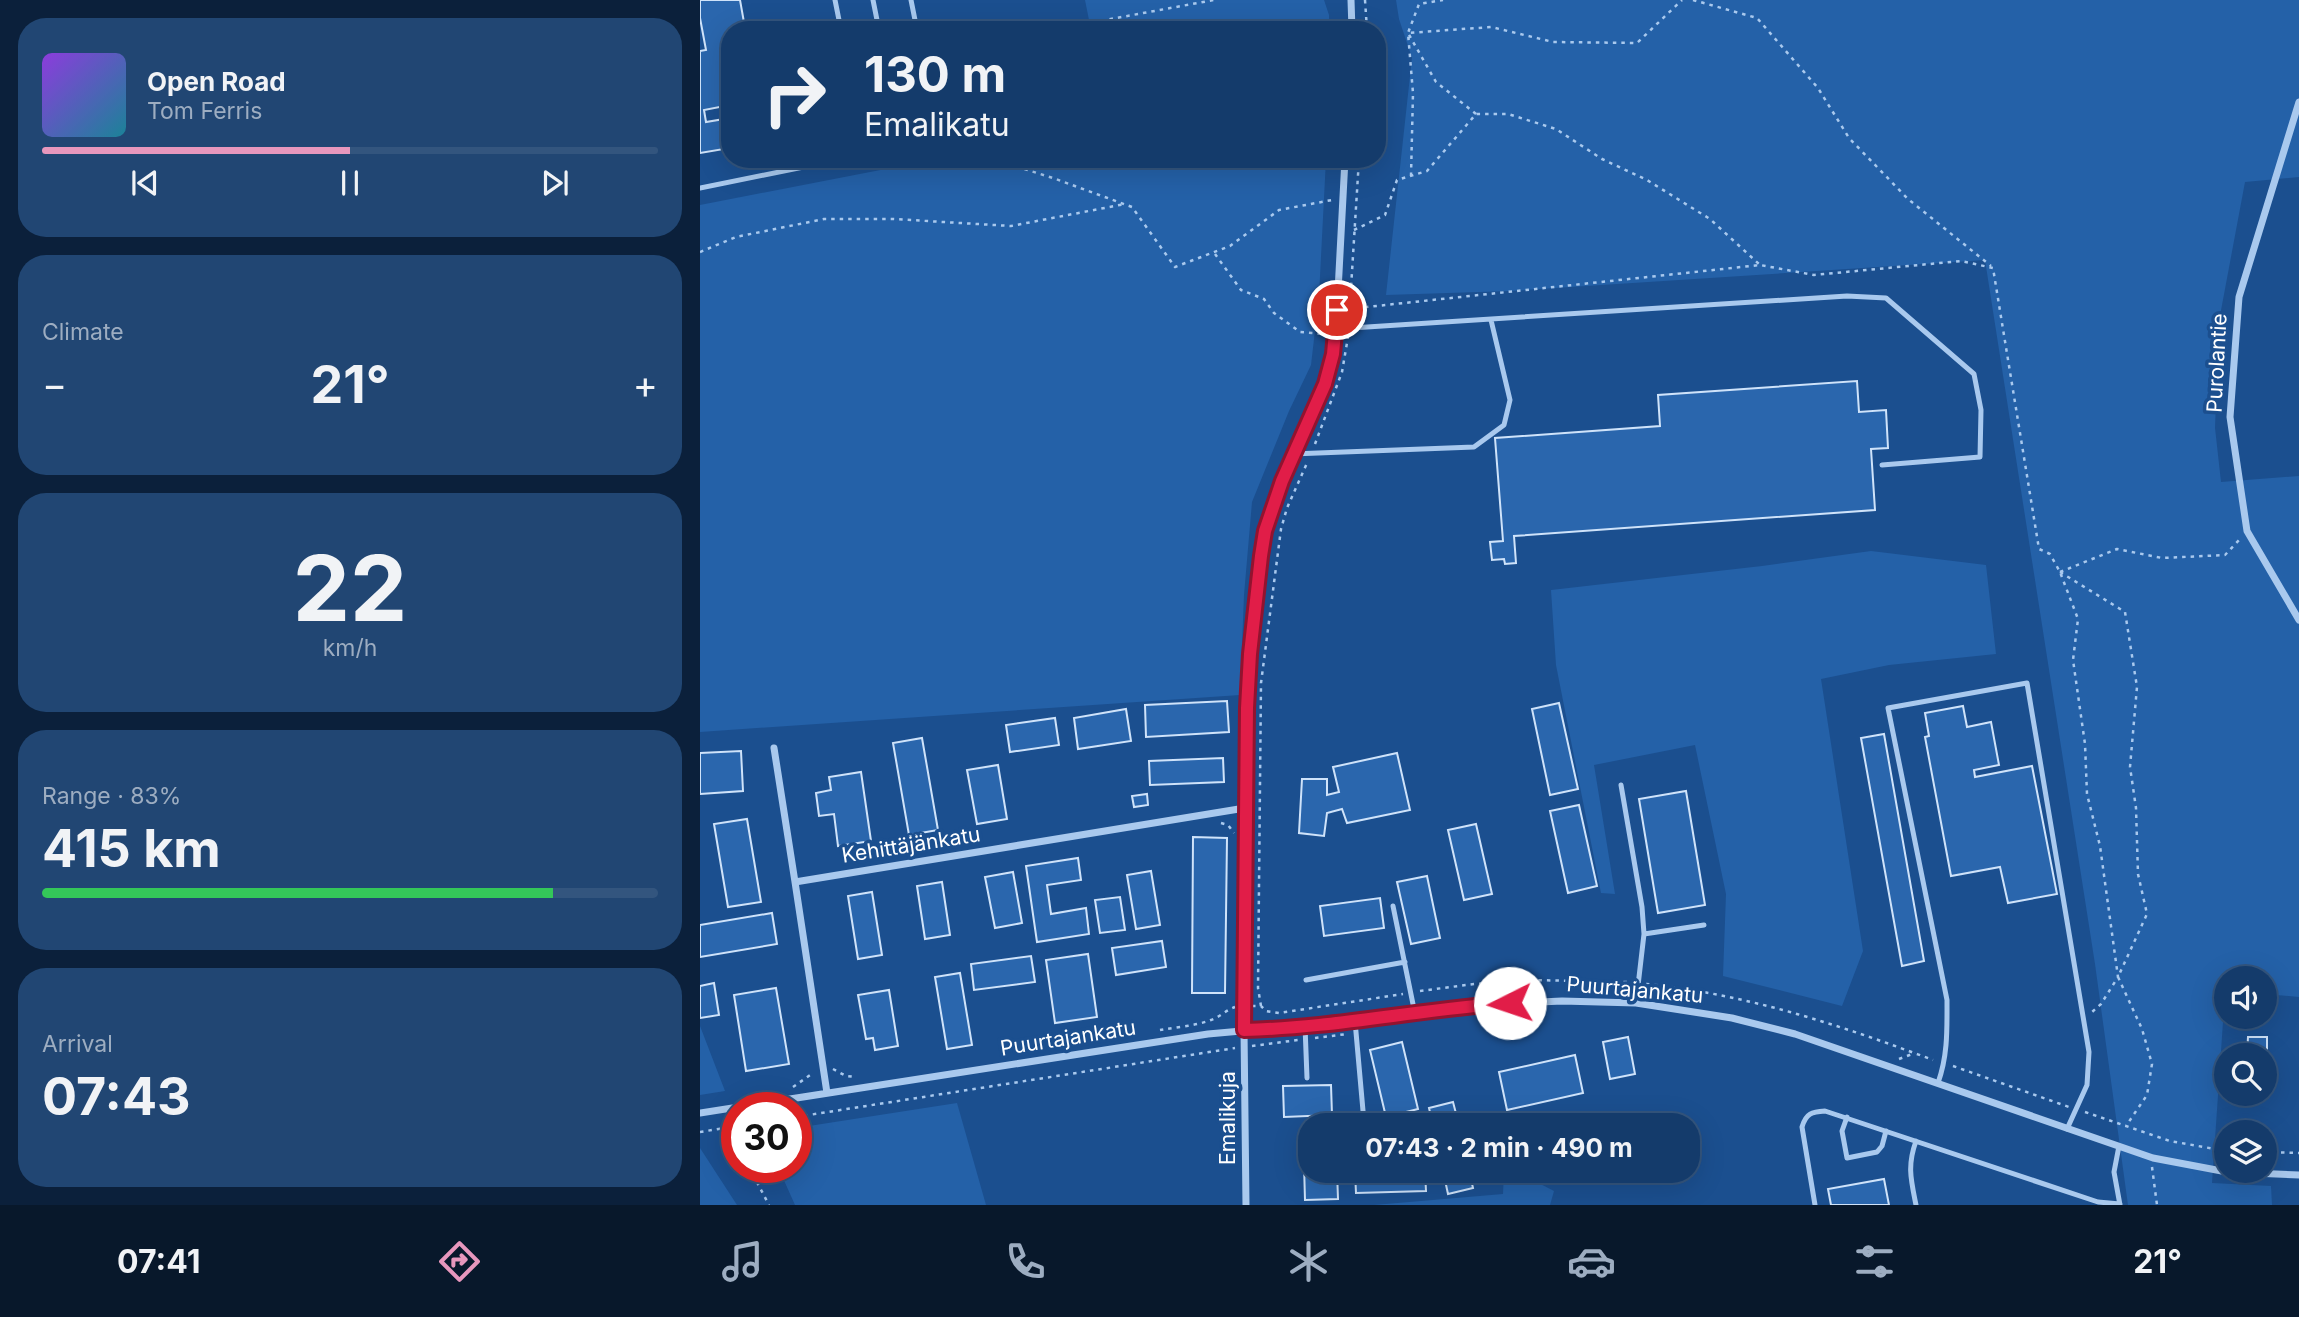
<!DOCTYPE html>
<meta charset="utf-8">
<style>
:root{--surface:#143b6b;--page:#214673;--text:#f1f3f6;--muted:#9dadc1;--line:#33557e;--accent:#e797bd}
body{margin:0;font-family:Inter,sans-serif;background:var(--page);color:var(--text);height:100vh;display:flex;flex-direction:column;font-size:26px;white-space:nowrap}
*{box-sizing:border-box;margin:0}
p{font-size:23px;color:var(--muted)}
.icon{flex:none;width:38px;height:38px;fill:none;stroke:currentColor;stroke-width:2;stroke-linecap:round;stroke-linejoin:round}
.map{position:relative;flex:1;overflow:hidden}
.side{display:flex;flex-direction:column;gap:18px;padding:18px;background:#0b203b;width:700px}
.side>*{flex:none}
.hud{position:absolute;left:21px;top:21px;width:665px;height:147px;border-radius:28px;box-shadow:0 7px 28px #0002,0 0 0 2px var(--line);background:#143b6b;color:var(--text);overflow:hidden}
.controls{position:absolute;left:1514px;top:966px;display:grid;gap:14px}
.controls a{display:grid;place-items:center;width:63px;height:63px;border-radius:50%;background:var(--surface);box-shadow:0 7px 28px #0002,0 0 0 2px var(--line);font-size:35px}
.speed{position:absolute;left:21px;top:1092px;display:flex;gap:14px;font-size:35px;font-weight:700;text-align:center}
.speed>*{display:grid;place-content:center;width:91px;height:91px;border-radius:50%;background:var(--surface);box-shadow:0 7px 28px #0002,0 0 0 2px var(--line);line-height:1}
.speed .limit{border:10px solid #d22;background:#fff;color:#111}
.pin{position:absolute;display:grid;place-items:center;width:60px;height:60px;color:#fff;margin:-30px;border:4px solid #fff;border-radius:50%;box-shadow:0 2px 7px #0007}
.me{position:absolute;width:77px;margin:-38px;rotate:266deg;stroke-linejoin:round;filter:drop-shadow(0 0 5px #0008)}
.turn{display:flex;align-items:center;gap:24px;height:147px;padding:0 28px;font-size:32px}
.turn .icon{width:91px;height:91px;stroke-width:2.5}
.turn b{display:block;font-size:49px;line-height:60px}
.big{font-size:52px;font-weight:700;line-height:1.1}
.side .widget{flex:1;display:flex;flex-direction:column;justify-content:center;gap:10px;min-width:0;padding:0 24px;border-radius:28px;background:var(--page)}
.side .dial{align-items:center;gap:0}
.dial b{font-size:91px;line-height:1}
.song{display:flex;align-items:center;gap:21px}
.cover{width:84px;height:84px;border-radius:10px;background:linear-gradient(135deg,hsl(270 70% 55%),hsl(190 70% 35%))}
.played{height:7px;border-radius:4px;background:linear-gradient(90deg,var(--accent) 50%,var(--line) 50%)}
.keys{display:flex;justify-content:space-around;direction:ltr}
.heat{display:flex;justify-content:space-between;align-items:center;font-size:38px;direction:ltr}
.charge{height:10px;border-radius:5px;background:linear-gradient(90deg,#34c759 83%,var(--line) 0)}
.trip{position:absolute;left:598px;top:1113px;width:402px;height:70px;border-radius:28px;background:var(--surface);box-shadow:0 7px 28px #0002,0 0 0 2px var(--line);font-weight:700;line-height:70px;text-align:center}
.menu{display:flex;height:112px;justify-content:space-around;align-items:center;background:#08182b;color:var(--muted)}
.menu .icon{width:49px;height:49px}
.menu .selected{color:var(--accent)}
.menu b{font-size:32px;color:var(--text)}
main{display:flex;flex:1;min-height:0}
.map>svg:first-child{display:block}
</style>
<main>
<section class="side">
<div class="widget">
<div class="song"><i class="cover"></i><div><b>Open Road</b><p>Tom Ferris</p></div></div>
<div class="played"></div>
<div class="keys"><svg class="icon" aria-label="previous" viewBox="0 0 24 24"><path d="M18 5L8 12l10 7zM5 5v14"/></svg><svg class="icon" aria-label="pause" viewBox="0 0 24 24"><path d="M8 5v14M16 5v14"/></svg><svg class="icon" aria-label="next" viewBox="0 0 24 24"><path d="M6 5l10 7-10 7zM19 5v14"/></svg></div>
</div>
<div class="widget"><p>Climate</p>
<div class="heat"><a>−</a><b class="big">21°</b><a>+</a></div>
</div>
<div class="widget dial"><b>22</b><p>km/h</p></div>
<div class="widget"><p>Range · 83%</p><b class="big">415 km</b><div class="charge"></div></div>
<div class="widget"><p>Arrival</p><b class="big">07:43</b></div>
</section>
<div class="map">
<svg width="1599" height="1205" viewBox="0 0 1599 1205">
<rect width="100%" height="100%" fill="#1b4f8f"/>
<path fill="#2461a8" d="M385,0H624L629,15V30H391Z
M696,0H1599V177L1545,182L1519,321L1515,428L1521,482L1599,476V997L1565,994L1564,978H1526L1512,1183L1571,1186L1572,1205H1428L1395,964L1285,260L810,291L686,295L712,58L699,19Z
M237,159H626L619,296L611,365L589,411L552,502L544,595L540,695L0,732V205Z
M1171,551L1286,565L1296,654L1189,665L1121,679L1163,951L1142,1006L1023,976L1026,894L995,745L894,765L915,894L901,893L856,665L851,590L1062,566Z
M0,1026L25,1091L0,1095Z
M257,1103L286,1205H95L78,1167H96V1128Z
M0,1148L37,1205H0Z
M804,1171H815L854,1191L850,1205H674L803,1194Z"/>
<path fill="#2a66ad" stroke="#cfe3fa" stroke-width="2" d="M0,0H40L45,28L86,21L88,30H30V75L25,76L30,105L4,110L6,122L30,118V148L0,153V51L6,50L0,18Z
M1157,381L1159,412L1186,410L1188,448L1171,449L1175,510L814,536L816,563L805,564L804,559L792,560L790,542L803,541L795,438L960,426L958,395Z
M527,701L529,732L446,737L445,705Z
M859,703L878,789L850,795L832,709Z
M1263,706L1267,727L1291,722L1299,765L1274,770L1275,777L1332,766L1357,894L1308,903L1300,867L1251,876L1225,737L1229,736L1225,713Z
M426,709L431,741L378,749L374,718Z
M355,718L359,745L310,752L306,725Z
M1184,734L1224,961L1202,966L1161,738Z
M222,738L238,830L209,835L193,743Z
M41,751L43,791L0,794V753Z
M697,753L710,810L647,823L642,809L627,813L624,836L599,833L602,779H627V795L639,792L633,767Z
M523,758L524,782L450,785L449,761Z
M298,765L307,819L277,824L267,770Z
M161,772L171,841L138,846L134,814L119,816L116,793L131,790L129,777Z
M986,791L1005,905L958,913L939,799Z
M447,794L448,805L434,807L432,796Z
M879,805L897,886L868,893L850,811Z
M47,819L61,902L28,907L14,824Z
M776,824L792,894L764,900L748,830Z
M493,837L527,838L525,993H492Z
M378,858L381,880L347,885L351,914L386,908L389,934L337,942L326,866Z
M451,871L460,925L436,929L427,875Z
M313,872L322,923L295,928L285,877Z
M727,876L740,938L711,944L697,882Z
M242,882L250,935L225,939L217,886Z
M172,892L182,955L158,959L148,896Z
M420,897L425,930L400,933L395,900Z
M680,898L684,928L624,936L620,906Z
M72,913L77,944L0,957V925Z
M462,941L466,967L416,975L412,948Z
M388,954L397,1017L355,1023L346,960Z
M331,956L335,982L274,990L271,964Z
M260,973L272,1045L247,1049L235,977Z
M14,983L19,1015L0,1018V986Z
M76,988L89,1064L46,1071L34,995Z
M189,990L198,1046L175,1050L173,1038L166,1039L158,995Z
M928,1037L935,1074L910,1079L903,1042Z
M1548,1037H1567V1056L1547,1055Z
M702,1042L718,1109L686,1117L670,1050Z
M875,1055L883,1093L807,1110L799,1072Z
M631,1085L632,1115L584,1117L583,1086Z
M753,1102L759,1125H733L729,1108Z
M603,1129H611V1171H637L638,1199L605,1200Z
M655,1171H725L726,1191L656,1193Z
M743,1171H769L773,1188L748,1194Z
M1184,1179L1189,1205H1131L1128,1189Z"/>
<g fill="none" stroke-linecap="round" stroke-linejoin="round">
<path stroke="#a9c9ee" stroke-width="2.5" stroke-dasharray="3.5 5" stroke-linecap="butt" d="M665,0L667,30
M993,0L1057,18L1118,88L1149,138L1208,199L1291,266
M351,30L514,0
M776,114L736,82L708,33L791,27L853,42L937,43L982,0
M292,159L353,178L432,207L475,267L530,246L579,210L632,200
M711,176L713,93L708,33L719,4L743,0
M654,230L685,215L697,180L727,171L776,114H808L856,129L902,159L947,180L1010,219L1060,265
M0,252L36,237L124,219H193L311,226L425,204
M515,254L541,290L564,299L574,313L600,332L625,334
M648,309L1060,265L1114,275L1261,261L1293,268L1339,549L1350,554L1360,572L1378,619L1373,660L1385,744L1387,794L1400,846L1418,977L1401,1004L1391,1013
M649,320L659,159
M615,444L642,372L648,337
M1360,572L1425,612L1437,687L1430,767L1436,808L1438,874L1447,914L1418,977L1442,1029L1452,1064L1447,1095L1426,1126
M1360,572L1417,549L1462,558L1525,555L1540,539
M521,823L528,825L534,833
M946,984C1046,994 1140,1025 1233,1060
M720,991L774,984L828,980L929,982
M552,1006H561L566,1011L579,1013L703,994
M561,1006L558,988L561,683L581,529L587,508L607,463
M460,1030C476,1027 495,1026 511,1020C520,1017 526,1010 535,1007
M615,1038L647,1034
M552,1046L598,1040
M1199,1059L1215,1053
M1253,1066L1369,1107
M133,1069L146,1076L156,1077
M93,1087L113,1073
M1385,1112L1470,1141L1526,1151
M96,1117L535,1048
M27,1128L37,1145
M0,1132L37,1126
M1564,1152L1599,1153
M49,1167L69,1205
M1452,1167L1457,1205"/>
<path stroke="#a9c9ee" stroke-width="5" d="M135,0L141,30
M173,0L179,30
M211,0L217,30
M0,188L143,159
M636,329L1147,296L1186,298L1274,374L1281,410L1280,457L1182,465
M592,454L774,447L804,425L810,400L791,320
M921,785L942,907L944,934L936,1003
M693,906L715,1014
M944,934L1004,925
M606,980L705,962
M655,1021L664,1122
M605,1026L607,1078
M1238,1083C1248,1055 1247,1029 1247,1000L1188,708L1327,683L1389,1052L1387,1085L1367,1129
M1147,1117L1142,1131L1147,1158L1177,1152L1182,1146L1186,1131
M1419,1146L1414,1172L1420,1205
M1115,1205L1102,1127C1106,1113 1112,1112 1125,1111L1398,1202L1420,1204
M1216,1205C1211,1180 1207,1166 1216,1141"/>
<path stroke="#a9c9ee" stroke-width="7" d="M651,0L652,30
M1599,102L1539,297L1530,417L1547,531L1599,620
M74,748L95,882
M127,1093L95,882L545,808
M0,1113L508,1034L655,1021L772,1005L862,1001L936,1003L1032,1018L1095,1034L1453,1158L1527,1172L1599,1175
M546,1205L544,1030L545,808L550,654L565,531L592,454L625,384L636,329L645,159"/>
</g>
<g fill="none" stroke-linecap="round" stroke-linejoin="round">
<defs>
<path id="route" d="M637,310L633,354L625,384L582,481L565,531L561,556L550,654L547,708L544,1030C633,1028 721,1009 810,1003"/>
</defs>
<use href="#route" stroke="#92132f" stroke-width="18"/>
<use href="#route" stroke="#e11d48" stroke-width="12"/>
</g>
<g text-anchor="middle" stroke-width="7" stroke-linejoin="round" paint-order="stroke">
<g font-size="21" fill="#fff" stroke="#1b4f8f">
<text transform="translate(1517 363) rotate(-87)" y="7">Purolantie</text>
<text transform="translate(211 845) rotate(-9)" y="7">Kehittäjänkatu</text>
<text transform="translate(935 990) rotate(5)" y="7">Puurtajankatu</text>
<text transform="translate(368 1038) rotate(-9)" y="7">Puurtajankatu</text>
<text transform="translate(528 1118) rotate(-90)" y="7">Emalikuja</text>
</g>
</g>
</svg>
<div class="controls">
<a><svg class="icon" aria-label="sound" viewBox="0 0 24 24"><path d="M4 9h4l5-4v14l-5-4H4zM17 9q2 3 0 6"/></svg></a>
<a><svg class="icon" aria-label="search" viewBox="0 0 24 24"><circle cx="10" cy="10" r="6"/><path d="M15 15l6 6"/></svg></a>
<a><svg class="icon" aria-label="layers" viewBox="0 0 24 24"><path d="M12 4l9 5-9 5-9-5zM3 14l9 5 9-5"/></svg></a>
</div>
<div class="speed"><div class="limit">30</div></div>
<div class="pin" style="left:637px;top:310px;background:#d93025"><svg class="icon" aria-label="arrive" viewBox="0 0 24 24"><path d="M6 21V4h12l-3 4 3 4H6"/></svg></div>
<svg class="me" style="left:810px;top:1003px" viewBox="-20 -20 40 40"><circle r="19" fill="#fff"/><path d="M0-13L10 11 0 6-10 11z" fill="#e11d48"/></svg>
<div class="trip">07:43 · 2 min · 490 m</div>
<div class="hud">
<div class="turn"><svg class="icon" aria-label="right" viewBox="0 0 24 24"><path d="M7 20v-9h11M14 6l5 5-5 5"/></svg><div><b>130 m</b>Emalikatu</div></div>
</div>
</div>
</main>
<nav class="menu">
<b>07:41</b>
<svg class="icon selected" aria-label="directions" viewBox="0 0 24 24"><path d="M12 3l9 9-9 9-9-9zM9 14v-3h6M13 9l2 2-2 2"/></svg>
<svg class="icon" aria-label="music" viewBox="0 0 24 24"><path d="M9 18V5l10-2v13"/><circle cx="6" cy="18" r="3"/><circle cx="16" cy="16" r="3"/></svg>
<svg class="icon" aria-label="phone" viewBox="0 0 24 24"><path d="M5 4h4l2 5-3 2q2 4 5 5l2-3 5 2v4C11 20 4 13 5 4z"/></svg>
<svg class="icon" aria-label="climate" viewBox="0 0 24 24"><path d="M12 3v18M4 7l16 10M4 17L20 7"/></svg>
<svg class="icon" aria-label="car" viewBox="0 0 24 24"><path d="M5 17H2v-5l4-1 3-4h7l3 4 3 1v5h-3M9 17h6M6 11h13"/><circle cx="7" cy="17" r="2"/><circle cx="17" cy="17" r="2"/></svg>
<svg class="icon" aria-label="filters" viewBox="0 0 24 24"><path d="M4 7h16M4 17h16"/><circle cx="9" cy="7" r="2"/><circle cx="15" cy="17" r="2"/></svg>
<b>21°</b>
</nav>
